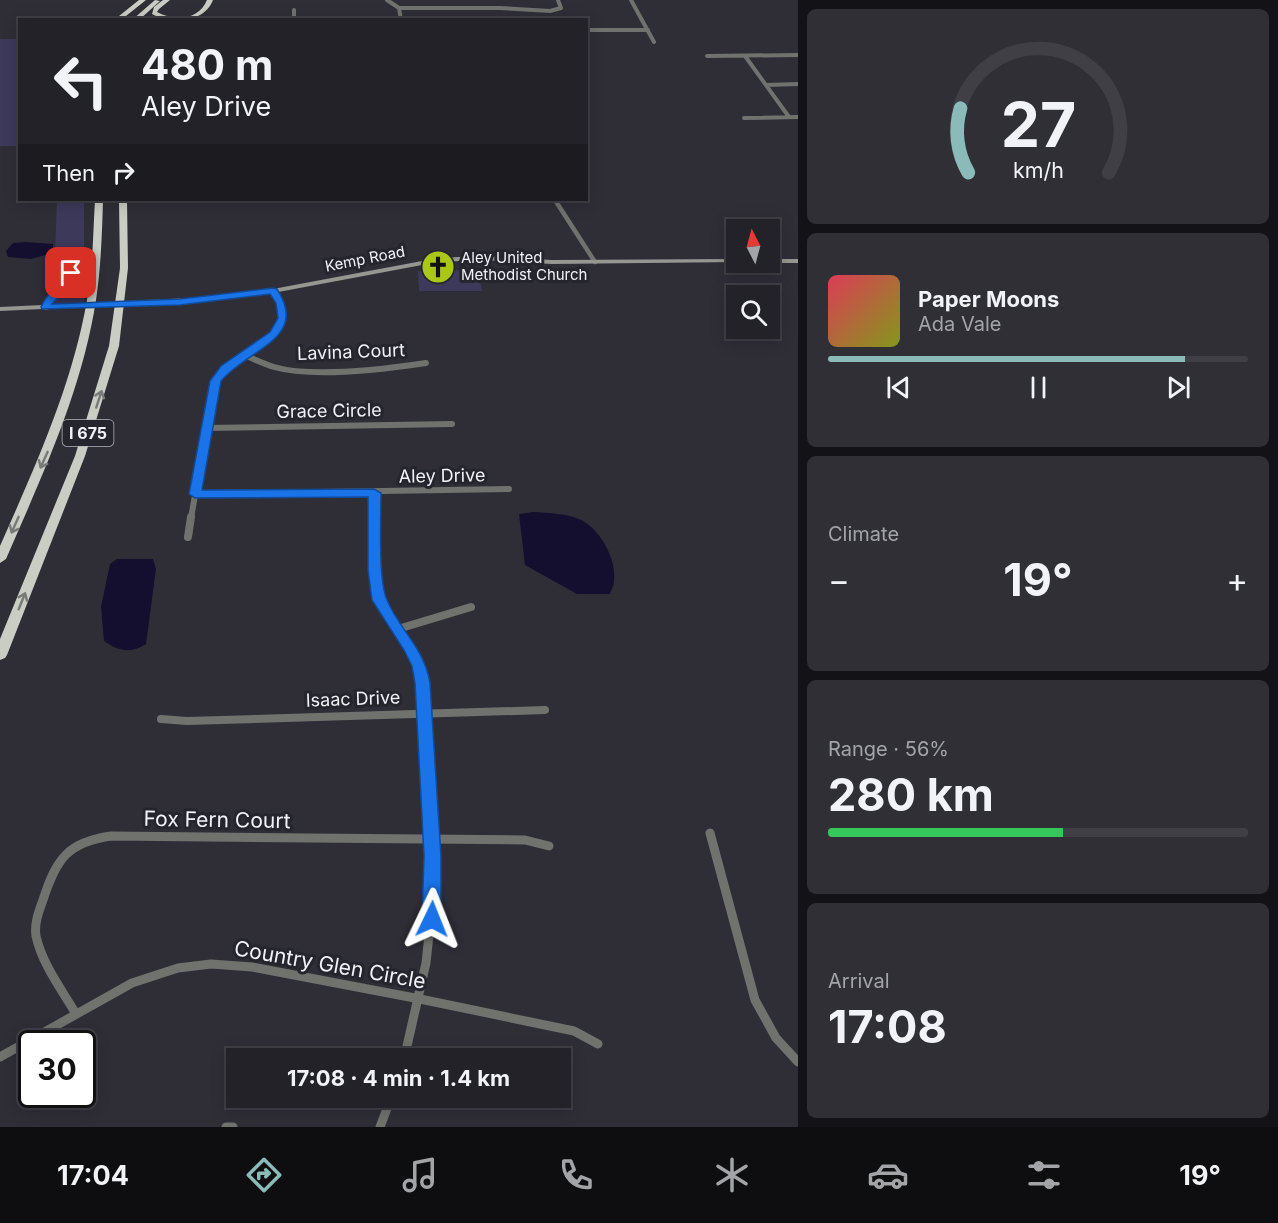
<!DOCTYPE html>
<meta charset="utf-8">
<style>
:root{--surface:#232229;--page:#2f2f35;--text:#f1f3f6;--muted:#a3a4a8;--line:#403f46;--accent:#8bbbb9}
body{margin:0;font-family:Inter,sans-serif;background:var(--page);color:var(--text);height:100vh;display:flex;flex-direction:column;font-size:22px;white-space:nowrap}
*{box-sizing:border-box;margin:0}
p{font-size:20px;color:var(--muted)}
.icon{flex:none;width:33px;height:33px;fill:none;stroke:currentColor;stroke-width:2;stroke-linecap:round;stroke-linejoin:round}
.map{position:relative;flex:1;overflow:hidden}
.sheet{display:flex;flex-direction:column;gap:9px;padding:9px;background:#131317;width:480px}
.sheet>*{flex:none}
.top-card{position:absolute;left:18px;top:18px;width:570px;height:183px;border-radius:0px;box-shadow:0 3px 15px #0003,0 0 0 2px var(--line);background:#232229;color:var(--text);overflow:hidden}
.needle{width:39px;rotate:354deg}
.buttons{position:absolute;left:726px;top:219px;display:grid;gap:12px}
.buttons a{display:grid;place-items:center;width:54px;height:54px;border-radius:0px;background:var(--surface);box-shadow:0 3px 15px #0003,0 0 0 2px var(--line);font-size:30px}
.speed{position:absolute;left:18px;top:1030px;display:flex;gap:12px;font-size:30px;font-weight:700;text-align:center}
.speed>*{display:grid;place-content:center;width:78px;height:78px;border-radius:50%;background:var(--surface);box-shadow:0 3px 15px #0003,0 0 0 2px var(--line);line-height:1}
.speed .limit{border:3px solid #111;border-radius:9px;background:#fff;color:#111}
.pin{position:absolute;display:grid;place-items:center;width:51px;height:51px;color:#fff;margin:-26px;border-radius:12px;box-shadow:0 3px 9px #0006}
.me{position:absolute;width:66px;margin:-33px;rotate:2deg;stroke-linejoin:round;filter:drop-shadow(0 0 4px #0008)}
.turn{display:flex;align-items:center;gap:21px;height:126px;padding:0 24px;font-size:27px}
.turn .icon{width:78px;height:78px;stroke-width:2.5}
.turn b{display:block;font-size:42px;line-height:51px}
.then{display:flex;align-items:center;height:57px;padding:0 24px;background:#0003;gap:12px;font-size:22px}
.big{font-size:45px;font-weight:700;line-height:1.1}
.sheet .card{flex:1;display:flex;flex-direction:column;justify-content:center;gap:9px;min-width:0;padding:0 21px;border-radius:9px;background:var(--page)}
.sheet .dial{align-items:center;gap:0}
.dial svg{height:156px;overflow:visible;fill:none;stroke:var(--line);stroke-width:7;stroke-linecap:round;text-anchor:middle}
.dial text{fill:var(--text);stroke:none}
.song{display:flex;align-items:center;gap:18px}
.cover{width:72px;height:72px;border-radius:9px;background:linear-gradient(135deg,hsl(350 70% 55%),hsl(70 70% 35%))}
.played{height:6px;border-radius:3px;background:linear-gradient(90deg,var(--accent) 85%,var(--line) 85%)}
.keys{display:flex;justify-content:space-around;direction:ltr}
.heat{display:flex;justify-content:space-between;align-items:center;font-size:33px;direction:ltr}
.charge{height:9px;border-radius:4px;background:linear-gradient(90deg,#34c759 56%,var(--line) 0)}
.trip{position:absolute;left:226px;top:1048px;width:345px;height:60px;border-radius:0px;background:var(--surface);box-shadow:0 3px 15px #0003,0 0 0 2px var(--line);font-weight:700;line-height:60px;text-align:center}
.tab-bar{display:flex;height:96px;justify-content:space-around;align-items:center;background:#0e0e10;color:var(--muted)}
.tab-bar .icon{width:42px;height:42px}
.tab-bar .selected{color:var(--accent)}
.tab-bar b{font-size:27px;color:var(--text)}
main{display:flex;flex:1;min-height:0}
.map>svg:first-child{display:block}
</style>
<main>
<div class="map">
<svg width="798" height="1127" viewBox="0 0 798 1127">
<rect width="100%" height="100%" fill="#2f2e37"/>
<path fill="#3c395b" d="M0,39H19V146H0Z
M57,200H84V302L53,305Z
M478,270L482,291H419L418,271Z"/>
<path fill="#140e2f" d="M26,242L53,244V253L31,259L8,257L6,251L13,243Z
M533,512C548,513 564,513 579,519C599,527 617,559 614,581C614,585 611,590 610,594H577L525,565L519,514Z
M117,559H153L156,569L146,644C131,654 118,651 104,641L101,607L110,564Z"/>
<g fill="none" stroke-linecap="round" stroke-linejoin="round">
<path stroke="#70726d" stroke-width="4" d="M387,0L399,8L401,20
M631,0L654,42
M399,8H500L550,11L561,8L558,0
M294,10V20
M586,30H648
M707,56L798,55
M745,56L789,117
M766,85L798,84
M744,118L798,117"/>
<path stroke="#70726d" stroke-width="4.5" d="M555,200L595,262
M273,291L280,305
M47,305L49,299L66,284L76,262"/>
<path stroke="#70726d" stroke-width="6" d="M46,307L47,303
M244,355C254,359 264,364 274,367C313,378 386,369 426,363
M206,428L452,424
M374,493V518
M195,494L509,489
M191,518L215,381C229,366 274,340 280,326C284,318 283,311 279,303"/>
<path stroke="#70726d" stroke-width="8" d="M374,517L375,570L379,600L420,666L428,788
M188,537L191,517
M398,629L471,607
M161,719L187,721L545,710"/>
<path stroke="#70726d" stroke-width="9" d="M710,833L755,1000L776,1038L798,1062
M76,1014C62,990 42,964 36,936C34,923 39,911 43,900C56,860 67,842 111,836L525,840L549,846
M0,1057L132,983L178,968L211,964L252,967L420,999L574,1031L598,1044
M404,1059L426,963L433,897L428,786
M226,1127H233
M380,1127L391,1098"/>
<path fill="#959790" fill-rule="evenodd" d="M482,256L552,260L736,259V262H739L552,264L482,260L438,262L273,293L211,301L0,311V307L211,297L273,289L438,258Z
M770,259H798V263H767L770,262Z"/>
<path fill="#cacdc3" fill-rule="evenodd" d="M139,0H146L121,20H114Z
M155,0L160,1L139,20H132Z
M163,0H170L159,9L157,12C175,22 199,20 207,0H213C204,23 172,25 152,14L154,7Z
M95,200H103C102,233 101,267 96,300C82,391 42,476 6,559L0,563V546C35,467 72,386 87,300C93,267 93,233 95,200Z
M119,200H127L128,268L119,346L85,456L7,655L5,658L0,660V639L75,456L109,346L120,268Z"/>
</g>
<defs><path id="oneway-shaft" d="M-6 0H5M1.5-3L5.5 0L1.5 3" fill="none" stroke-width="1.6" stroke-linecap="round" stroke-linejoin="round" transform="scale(1.5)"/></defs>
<g stroke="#787978">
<use href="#oneway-shaft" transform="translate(99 399) rotate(-72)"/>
<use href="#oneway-shaft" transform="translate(44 460) rotate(114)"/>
<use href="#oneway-shaft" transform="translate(15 525) rotate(114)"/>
<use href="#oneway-shaft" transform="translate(22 601) rotate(-68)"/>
</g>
<path fill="#1a73e8" stroke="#114b97" stroke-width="1.5" d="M71,270L76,273L69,286L52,304L180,299L273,288L277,289C310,339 247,349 221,381L202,490L374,489L381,493C381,517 378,580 387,600C400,631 424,647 430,683L441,856V919L438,924L432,927L425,924L422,919L424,856L415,683L412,666L404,650L372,600L368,570V497L195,498L189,494L210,381L221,366L270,332L278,318L276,303L270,294L180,305L42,309L41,307C47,293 60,284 67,271Z"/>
<defs>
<symbol id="church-disc" viewBox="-11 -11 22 22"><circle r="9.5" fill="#aac718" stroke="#25252d"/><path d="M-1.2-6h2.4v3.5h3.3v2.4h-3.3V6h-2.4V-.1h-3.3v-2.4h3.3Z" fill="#111"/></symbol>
</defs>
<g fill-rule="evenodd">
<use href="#church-disc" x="419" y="248" width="38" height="38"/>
</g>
<g text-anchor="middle" stroke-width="6" stroke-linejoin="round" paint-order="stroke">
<g font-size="15" fill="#f2f1f7" stroke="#25252d" text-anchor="start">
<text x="461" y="263">Aley United<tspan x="461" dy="17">Methodist Church</tspan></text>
</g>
<g font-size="15" fill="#f2f1f7" stroke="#25252d">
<text transform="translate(365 259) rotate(-11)" y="5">Kemp Road</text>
</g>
<rect fill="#25252d" stroke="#b4b4ba" stroke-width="1.5" x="62.5" y="420" width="51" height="26" rx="4.5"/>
<g font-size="16" font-weight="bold" fill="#f2f1f7">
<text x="88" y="439">I 675</text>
</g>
<g font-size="18" fill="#f2f1f7" stroke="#25252d">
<text transform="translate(351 352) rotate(-2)" y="6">Lavina Court</text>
<text transform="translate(329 411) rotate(-1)" y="6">Grace Circle</text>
<text transform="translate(442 476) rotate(-1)" y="6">Aley Drive</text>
<text transform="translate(353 699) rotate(-2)" y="6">Isaac Drive</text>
</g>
<g font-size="21" fill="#f2f1f7" stroke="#25252d">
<text transform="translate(217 820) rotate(1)" y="7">Fox Fern Court</text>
<text transform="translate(330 965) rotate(10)" y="7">Country Glen Circle</text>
</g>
</g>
</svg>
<div class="buttons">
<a><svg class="needle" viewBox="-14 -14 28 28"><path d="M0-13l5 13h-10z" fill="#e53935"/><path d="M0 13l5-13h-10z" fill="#a3a4a8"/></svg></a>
<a><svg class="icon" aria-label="search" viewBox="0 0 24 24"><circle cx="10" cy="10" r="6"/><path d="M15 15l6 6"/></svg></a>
</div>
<div class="speed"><div class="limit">30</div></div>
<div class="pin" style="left:71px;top:273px;background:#d93025"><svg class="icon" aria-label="arrive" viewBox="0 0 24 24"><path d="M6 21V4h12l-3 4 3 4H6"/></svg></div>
<svg class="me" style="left:432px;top:919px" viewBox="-20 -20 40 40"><path d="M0-17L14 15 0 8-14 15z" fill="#1a73e8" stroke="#fff" stroke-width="4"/></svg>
<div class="trip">17:08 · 4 min · 1.4 km</div>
<div class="top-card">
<div class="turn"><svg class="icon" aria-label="left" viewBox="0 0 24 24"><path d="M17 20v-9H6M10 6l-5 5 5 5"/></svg><div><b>480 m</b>Aley Drive</div></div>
<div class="then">Then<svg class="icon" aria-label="right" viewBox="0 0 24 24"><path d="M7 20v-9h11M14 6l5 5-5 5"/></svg></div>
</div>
</div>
<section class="sheet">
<div class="card dial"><svg viewBox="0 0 100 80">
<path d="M14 69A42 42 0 1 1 86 69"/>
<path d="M14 69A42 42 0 0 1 10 36" stroke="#8bbbb9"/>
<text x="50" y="56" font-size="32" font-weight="700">27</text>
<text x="50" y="72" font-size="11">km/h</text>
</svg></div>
<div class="card">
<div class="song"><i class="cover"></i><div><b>Paper Moons</b><p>Ada Vale</p></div></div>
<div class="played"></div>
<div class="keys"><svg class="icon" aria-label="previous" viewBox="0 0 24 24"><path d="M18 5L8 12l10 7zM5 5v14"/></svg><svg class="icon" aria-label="pause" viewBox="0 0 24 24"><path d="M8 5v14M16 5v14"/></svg><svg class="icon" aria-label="next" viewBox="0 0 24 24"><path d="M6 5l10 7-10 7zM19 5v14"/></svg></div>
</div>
<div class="card"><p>Climate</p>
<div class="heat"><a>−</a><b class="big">19°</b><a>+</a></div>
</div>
<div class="card"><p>Range · 56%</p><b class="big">280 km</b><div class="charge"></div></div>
<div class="card"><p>Arrival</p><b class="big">17:08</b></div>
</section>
</main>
<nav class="tab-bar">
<b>17:04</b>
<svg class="icon selected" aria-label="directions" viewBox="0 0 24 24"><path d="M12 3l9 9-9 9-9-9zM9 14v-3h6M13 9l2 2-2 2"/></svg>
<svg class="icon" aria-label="music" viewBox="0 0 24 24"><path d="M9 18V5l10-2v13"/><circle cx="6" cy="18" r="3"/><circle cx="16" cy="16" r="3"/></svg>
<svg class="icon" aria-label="phone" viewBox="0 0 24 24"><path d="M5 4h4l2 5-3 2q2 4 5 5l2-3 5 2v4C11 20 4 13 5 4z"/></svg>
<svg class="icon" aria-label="climate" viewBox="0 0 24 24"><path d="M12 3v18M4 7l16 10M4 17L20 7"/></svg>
<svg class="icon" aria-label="car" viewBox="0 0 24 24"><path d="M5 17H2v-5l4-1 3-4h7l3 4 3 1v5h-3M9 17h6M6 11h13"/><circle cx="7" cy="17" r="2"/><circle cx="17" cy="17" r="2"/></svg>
<svg class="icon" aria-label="filters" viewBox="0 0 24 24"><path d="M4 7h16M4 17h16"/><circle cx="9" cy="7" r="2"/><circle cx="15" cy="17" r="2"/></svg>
<b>19°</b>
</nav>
